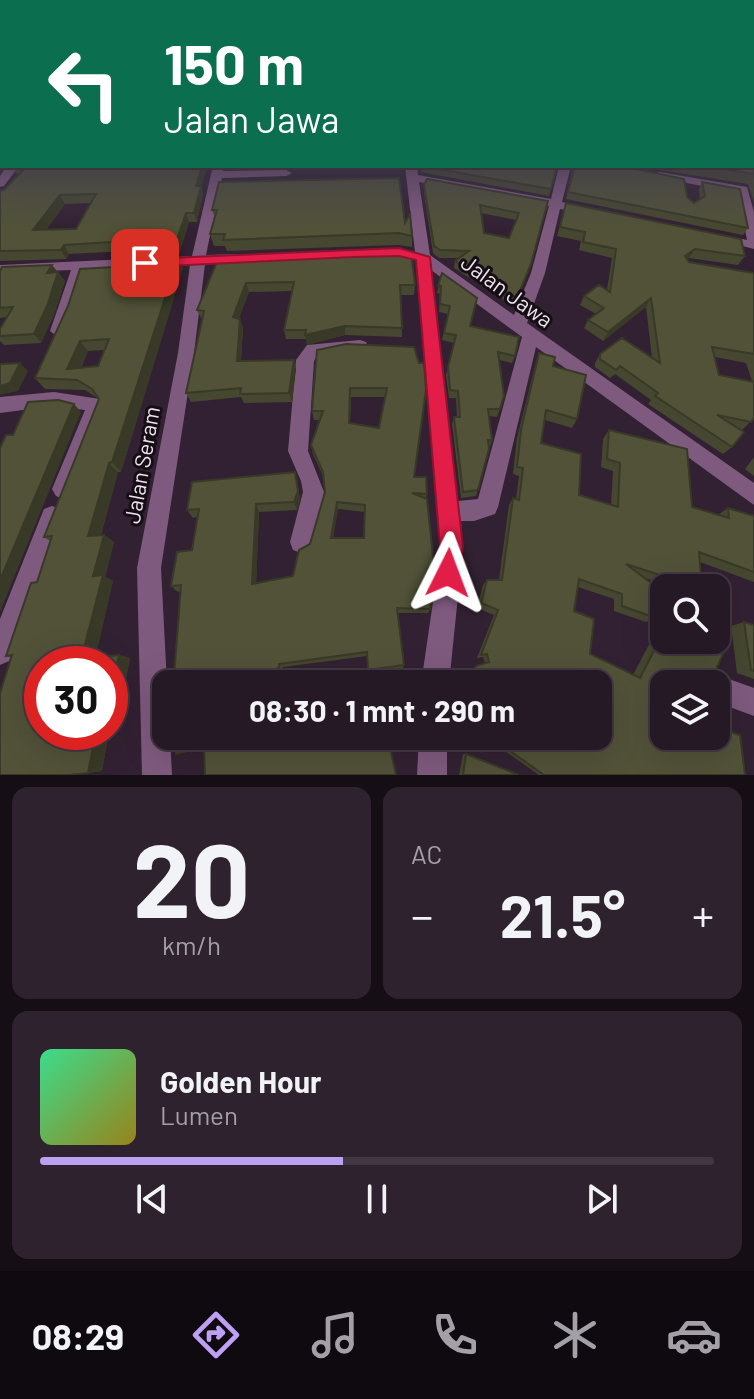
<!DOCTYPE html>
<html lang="id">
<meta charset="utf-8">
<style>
:root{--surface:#261926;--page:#2e222e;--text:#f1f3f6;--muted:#a4a0a7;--line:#423843;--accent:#bca0f2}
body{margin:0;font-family:Barlow,sans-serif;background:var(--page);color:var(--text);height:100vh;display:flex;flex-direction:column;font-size:30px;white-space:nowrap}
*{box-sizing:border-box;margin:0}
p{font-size:26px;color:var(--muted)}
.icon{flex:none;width:44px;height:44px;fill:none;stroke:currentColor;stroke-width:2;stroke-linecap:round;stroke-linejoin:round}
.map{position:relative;height:775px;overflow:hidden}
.drawer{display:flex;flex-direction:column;gap:12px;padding:12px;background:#150e15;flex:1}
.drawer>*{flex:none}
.banner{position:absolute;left:0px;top:0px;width:754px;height:168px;box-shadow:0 8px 32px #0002,0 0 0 2px var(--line);background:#0b6e4f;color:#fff;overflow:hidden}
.buttons{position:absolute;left:650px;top:574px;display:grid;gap:16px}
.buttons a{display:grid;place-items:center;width:80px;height:80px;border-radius:16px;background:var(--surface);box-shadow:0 8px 32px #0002,0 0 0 2px var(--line);font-size:40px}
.speed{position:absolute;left:24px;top:646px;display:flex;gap:16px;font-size:40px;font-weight:700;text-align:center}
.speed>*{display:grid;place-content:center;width:104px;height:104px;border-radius:50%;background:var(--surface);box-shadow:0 8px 32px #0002,0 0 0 2px var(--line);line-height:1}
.speed .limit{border:12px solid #d22;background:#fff;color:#111}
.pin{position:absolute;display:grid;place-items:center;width:68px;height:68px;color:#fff;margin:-34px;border-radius:16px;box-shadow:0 4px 12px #0006}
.me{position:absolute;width:88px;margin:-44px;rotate:3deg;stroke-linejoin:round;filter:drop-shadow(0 0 6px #0008)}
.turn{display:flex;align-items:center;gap:28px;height:168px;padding:0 32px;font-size:36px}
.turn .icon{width:104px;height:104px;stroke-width:2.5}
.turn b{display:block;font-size:56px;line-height:68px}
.big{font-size:60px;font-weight:700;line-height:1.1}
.drawer .widget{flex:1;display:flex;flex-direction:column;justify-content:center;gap:12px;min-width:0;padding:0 28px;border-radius:16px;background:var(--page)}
.drawer .dial{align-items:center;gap:0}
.dial b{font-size:104px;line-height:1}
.song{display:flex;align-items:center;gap:24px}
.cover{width:96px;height:96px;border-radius:12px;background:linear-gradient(135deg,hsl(150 70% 55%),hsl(50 70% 35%))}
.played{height:8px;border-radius:4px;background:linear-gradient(90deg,var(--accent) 45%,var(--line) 45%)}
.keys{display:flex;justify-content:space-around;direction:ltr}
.heat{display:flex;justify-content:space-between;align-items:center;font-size:44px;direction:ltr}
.drawer .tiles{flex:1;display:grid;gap:12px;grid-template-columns:1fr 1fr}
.widget:last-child{grid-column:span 2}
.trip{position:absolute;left:152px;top:670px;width:460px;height:80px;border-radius:16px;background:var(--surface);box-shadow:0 8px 32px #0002,0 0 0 2px var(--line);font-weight:700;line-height:80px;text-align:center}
.tabs{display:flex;height:128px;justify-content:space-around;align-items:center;background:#0f0a0f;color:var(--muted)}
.tabs .icon{width:56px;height:56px}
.tabs .selected{color:var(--accent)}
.tabs b{font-size:36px;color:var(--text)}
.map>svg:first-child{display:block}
</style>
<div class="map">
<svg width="754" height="775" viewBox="0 0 754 775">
<rect width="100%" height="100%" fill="#322132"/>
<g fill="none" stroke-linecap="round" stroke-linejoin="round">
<path fill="#7f5a7f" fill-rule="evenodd" d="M0,120H2V124H0Z
M7,166H19L4,186L0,187V176Z
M213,166H225L223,171L286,170L292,173L286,176L222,178L206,255L241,254L248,258L241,262L205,264L194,353L161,568L167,684L166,736H170L172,775H142L137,568L178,353L190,265L86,269L66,331L58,337L50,331L71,270L0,273V265L192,256Z
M405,166H417L418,175L551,199L559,166H571L562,202L593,210L587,214L560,209L545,273L527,323L754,483V505L536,347L498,507L495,514L474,521H461L463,547L449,684H421L441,547L416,260L390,256L383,252L390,248L415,252ZM419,182L549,206L531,273L514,315L430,255ZM431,270L522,337L478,499L458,501Z
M660,172L747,187L754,212V249L711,238L718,234L747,240L738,193L656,177V173Z
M360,340L366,342L368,346L366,350L318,355L314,361L308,451L324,492L321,514L309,550L301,553L293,550L290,542L303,492L301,481L288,451L296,360L307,345Z
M54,392L100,399L104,408L70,496L63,499L56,496L52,489L85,410L54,406L0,413V397Z
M52,506L60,509L63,517L9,661L0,665V619L44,509Z
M726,678L754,688V716L716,702V684Z
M419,736H447V775H417Z"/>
</g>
<path fill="#464730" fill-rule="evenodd" d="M752,120H754V203L748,184L635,166H752Z
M11,166H205L206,170L201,187L203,194L197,222H189L179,254L129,256L126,251L69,254L66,259L0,261V191L4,190L19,174H17ZM91,203L76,229L46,230L65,204Z
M421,166H557L549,196L421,172Z
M573,166H622L687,197L694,203L700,199L699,189L702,182L748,228L743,235L566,199Z
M424,185L548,201L528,272L514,306L454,268L455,261L459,258H439L433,253L424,193ZM481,213L516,220L509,238L484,233Z
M566,203L745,256L738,265L689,258L687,259L689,262L754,273V418L742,430H740L732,447L723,454L648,404L651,400L615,374L610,378L595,367V363L600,354L652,358L646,307L603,341L584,328L588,320L596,314L580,305L584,296L607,290L612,258L579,250L581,241L557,236ZM715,357L746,363L752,381L719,375Z
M212,210L405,223L412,236V247L399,245L227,251L225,246H214L210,234L215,218Z
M219,257L415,285L414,295H401L402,337L345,335L307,345L306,339H286L284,330L292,291L249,292L239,318L243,328L241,361L294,360L296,369L292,402L244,403L241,397L191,402L186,393L202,320L197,310Z
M178,258L183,268L121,472H118L101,535H104L114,542L105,577L113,581L95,658L119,655L130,658L123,693L117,694L110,728V664H42V732H109L102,771L73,775H0V693L12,658L6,656L31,583L37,582L50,541L44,537L99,399L85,390L45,389L35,378L68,306L80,269L114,267L117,260ZM104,350L98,366L81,368L88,351Z
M0,271L58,272L65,281L54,315L41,343L4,345L0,341V329L7,317L0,318Z
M442,273L470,326L515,356L512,363L499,360L500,409L497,417L489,416L492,440L476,496L461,498L452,424L454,417H457L456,398H449L446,375L454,343L442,340L448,314L439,312L440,294L437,293Z
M414,347V477L427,494L426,498L430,609L428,613H398L404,665L403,668L369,672L367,656L283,667V671L259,676V684H180V679L174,677L181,591L178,592L171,586L192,550L197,517L193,518L187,510L297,480L300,499L297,510L259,512L256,583L293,576L310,544L325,492L324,478L313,454L311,445L320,420H314L312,411ZM351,397H385L379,428L350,424ZM338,509L365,512L364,538H333Z
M539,353L553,366L577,419L572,428L545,420L541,443L579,495L611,505L613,471L601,467L603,439L609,430L692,507L718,515L728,508L754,516V582L700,562L702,588H674L645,578L656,618L646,622L614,611V599L578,587L574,611L590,654L633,675L664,616V736L745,775H539L484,736H598V684H474L468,680L472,669L485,663L483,657L477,658L494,615L477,608L483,585L487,580H499L509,505L513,498L516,499L519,476L513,474L517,438L536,362Z
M754,457V476L745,469Z
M744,622L754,625V679L737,673L731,626Z
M463,754H466L519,775H459Z"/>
<path fill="#393927" d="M2,155V166H4L0,171V156Z
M202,166H205L206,170L201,187L203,194L197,222L194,213L196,186Z
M60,195L65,204L39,239L33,230Z
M186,213L189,222L179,254L175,245Z
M64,245L69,254L66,259L61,250Z
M695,249L689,258L679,264L685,256Z
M178,258L183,268L121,472L112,462Z
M52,265L65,281L54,315L41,343L34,334L47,273Z
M246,283L249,292L236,326L233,317Z
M651,298L646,307L603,341L608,332Z
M240,319L243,328L240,370L237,361Z
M345,326V335L307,345L305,335Z
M80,341L88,351L76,379L67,369Z
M294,360L296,369L292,402L289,393Z
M20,363L28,371L18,391L0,395V386Z
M74,404L81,412L0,612V580Z
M109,463L118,472L98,544L88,536Z
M295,472L300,499L297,510L294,502Z
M337,502L338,509L332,544L331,538Z
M256,504L259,512L256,589L252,584Z
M104,535L114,542L105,577L113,581L94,663L81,659L93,576Z
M119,655L130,658L123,693L111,691Z
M254,674L259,676V684H255Z
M110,692L117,694L110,728Z
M96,732H109L102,771L88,773Z
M257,736H262V745H257Z
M204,746H212L184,753L176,754Z"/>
<path fill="#515238" stroke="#393927" stroke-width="2" fill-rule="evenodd" d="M752,120H754V152L752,155Z
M2,137V155L0,156V139Z
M752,157L754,158V174L705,166H752Z
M16,166H202L196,186H201L194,213H186L175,245L124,247L127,241L64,245L61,250L0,251V191L4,190L26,167ZM96,194L76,229L33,230L60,195Z
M421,166H557L551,189Z
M575,166H622L684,179L687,197L694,203L705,196L702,182L740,189L748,228L568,192Z
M399,178L405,223L410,214L412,236L399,233L223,240L225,234H210L217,210H212L219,182Z
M427,179L548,201L531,264L517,298L455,261L469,251L440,250L434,246L424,185ZM480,205L519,213L509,238L484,233Z
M566,203L741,239L745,256L695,249L685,256L689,262L754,273V354L712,347L719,375L754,382V418L751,422L717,415L744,432L732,447L655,396L658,393L620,366L616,370L600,359V354L622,338L660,363L651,298L608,332L588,320L604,308L584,296L599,285L610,292L616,249L583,242L585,232L560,227Z
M399,249L411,252L415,285H400L402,328L345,326L305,335L306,330H284L294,282L246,283L233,317L240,319L237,361L294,360L289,393L240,394L241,388L186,393L204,311L197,310L219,257Z
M178,258L112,462L109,463L88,536L104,535L93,576L103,575L81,659L119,655L111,691H110V664H42V732H96L88,773L70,775H0V693L12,655L6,656L31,583L37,582L52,536L44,537L99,399L92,389L77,380L35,378L68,306L80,269L114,267L117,260ZM109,339L98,366L67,369L80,341Z
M52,265L47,273L58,272L47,306L34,334L0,336V329L13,307L0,308V271L2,267Z
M442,273L477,298L470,326L519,337L515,356L498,352L504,396L500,409H488L492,440H488L489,449L478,490L463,492L454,417H460L458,391L450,390L448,367L456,335L444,333L450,306L440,304L441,286H438Z
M346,344L414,347L419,363H424L426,390L414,477H426L427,494L412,493L427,499L435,576L430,609L397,608L404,665L368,670L367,652L279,664V668L254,674L255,684H180V676L174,677L181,585L171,586L177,552L192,550L199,509L187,510L192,482L295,472L298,491L294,502L256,504L252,584L293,576L299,550L310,544L325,492L323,472L311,445L323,411H312L317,350ZM350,388H387L379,428L349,423ZM337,502L365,505L364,538H331Z
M539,353L555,357L553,366L586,375L577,419L546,410L541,443L581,454L579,495L618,507L620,463L607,459L609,430L687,449L692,507L729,518L728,508L754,516V572L699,552L702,588H700L626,564L655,586L656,618L622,606V594L579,579L574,611L594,619L590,654L640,678L664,631V640H716V633L728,642L710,684H664V736H716V727L740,735L745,775H544L489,736H598V684H480L471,678L476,666L489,662L487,654L481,655L498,610L481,603L487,580H502L513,498L519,500L523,468L517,467L521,430Z
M20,363L10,383L0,386V364Z
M58,400L74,404L0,580V448L6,435H13L28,402Z
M744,622L754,625V671L751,670Z
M177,736H257V745L283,736H413L415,743L391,752L396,775H205L204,746L176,754Z
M466,754L519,775H463Z"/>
<linearGradient id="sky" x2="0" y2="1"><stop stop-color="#1c121c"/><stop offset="0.52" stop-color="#49435a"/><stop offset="1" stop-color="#49435a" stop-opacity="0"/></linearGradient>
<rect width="754" height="229" fill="url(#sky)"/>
<path fill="#e11d48" stroke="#92132f" stroke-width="2" d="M399,248L430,257L463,547L457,581L448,585L440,581L436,573L440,547L416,260L399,256L354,257L145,267L138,263L145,259Z"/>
<g text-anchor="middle" stroke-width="6" stroke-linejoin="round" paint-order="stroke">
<g font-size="22" fill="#efe3ee" stroke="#150e15">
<text transform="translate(507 291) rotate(36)" y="8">Jalan Jawa</text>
<text transform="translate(142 465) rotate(-80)" y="8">Jalan Seram</text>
</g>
</g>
</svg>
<div class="buttons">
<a><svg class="icon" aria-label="search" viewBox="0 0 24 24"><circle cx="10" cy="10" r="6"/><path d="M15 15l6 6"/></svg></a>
<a><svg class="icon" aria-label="layers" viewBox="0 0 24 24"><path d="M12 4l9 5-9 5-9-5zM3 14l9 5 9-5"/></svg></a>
</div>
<div class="speed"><div class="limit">30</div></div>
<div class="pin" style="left:145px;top:263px;background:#d93025"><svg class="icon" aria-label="arrive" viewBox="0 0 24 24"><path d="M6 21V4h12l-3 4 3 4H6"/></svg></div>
<svg class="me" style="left:448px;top:573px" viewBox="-20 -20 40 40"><path d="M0-17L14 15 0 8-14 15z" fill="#e11d48" stroke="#fff" stroke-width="4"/></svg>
<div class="trip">08:30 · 1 mnt · 290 m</div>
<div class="banner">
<div class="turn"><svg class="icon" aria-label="left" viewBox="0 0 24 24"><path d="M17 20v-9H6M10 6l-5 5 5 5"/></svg><div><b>150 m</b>Jalan Jawa</div></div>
</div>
</div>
<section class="drawer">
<div class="tiles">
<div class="widget dial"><b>20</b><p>km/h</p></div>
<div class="widget"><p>AC</p>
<div class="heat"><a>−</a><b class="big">21.5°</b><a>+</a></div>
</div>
<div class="widget">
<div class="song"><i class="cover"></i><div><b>Golden Hour</b><p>Lumen</p></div></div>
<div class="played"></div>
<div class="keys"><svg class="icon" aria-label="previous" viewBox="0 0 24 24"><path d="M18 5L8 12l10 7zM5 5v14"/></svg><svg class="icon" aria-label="pause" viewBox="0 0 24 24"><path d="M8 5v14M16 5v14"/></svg><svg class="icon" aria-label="next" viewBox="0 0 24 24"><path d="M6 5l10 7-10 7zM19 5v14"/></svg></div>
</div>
</div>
</section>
<nav class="tabs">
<b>08:29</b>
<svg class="icon selected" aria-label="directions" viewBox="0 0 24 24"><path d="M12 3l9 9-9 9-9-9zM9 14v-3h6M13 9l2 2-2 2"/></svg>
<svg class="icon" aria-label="music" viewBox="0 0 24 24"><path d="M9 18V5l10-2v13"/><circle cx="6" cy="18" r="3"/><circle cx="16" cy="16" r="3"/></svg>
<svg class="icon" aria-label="phone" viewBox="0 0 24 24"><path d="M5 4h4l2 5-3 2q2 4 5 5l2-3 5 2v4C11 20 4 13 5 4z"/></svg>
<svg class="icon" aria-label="climate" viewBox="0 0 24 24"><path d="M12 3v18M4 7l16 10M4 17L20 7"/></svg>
<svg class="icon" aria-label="car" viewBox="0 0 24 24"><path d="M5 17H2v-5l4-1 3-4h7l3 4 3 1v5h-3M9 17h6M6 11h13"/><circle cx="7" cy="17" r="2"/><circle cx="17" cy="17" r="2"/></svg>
</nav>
